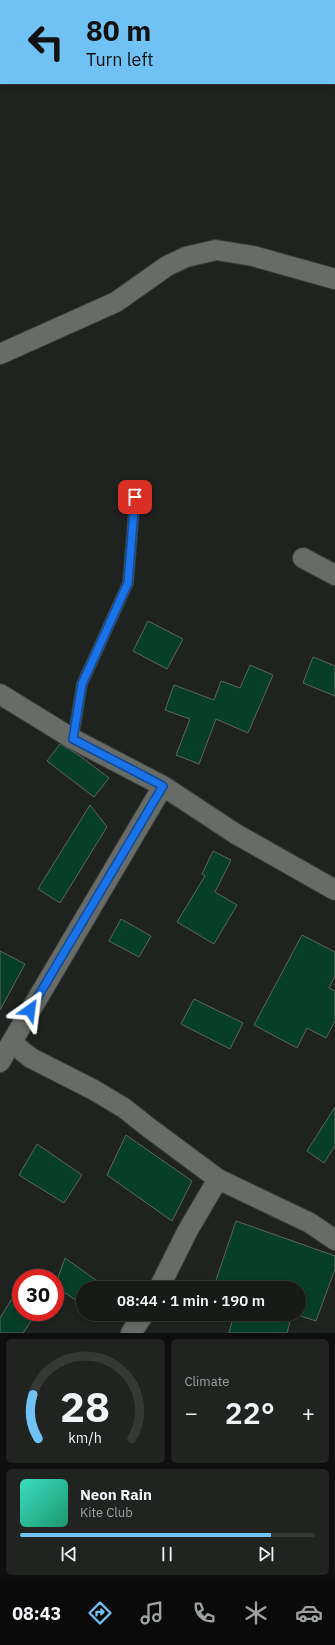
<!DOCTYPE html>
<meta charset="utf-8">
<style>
:root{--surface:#171a17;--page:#202320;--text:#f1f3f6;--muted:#9ea1a1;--line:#363836;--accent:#70c2f4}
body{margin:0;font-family:"IBM Plex Sans",sans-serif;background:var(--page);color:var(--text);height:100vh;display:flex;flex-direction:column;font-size:15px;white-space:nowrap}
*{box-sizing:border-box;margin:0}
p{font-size:13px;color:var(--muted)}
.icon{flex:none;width:22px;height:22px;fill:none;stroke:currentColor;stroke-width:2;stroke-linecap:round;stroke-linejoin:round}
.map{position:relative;height:1333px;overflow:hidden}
.panel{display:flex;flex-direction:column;gap:6px;padding:6px;background:#0d0e0d;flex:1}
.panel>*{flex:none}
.hud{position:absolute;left:0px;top:0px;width:335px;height:84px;box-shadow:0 2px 6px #0003,0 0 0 1px var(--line);background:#70c2f4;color:#111;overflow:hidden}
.speed{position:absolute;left:12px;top:1269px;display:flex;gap:8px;font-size:20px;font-weight:700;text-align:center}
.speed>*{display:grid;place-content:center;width:52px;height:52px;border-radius:50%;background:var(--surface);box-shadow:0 2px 6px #0003,0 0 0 1px var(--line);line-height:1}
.speed .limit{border:6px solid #d22;background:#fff;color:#111}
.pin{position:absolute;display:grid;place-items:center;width:34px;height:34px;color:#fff;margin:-17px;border-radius:8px;box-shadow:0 2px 6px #0006}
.me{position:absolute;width:44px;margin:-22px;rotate:31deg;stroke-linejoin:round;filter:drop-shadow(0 0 3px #0008)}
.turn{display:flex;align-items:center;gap:14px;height:84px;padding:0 20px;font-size:18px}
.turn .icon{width:52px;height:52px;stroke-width:2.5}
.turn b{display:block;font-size:28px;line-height:34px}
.big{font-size:30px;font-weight:600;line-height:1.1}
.panel .card{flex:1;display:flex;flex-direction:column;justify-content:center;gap:6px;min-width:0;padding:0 14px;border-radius:6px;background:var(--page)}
.panel .dial{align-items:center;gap:0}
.dial svg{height:104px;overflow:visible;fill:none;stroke:var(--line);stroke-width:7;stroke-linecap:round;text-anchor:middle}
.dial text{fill:var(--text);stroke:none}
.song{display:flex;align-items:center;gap:12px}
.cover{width:48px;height:48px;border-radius:6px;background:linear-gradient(135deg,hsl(170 70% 55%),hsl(160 70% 35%))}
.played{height:4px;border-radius:2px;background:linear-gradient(90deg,var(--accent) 85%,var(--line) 85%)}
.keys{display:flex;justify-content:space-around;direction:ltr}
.heat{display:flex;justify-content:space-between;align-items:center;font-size:22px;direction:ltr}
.panel .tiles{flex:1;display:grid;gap:6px;grid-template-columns:1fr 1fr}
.card:last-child{grid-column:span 2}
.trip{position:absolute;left:76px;top:1281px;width:230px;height:40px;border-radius:20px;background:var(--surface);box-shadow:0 2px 6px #0003,0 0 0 1px var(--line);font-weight:600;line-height:40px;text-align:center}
.tab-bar{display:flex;height:64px;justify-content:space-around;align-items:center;background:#090a09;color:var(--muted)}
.tab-bar .icon{width:28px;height:28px}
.tab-bar .selected{color:var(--accent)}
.tab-bar b{font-size:18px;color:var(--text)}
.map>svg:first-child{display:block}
</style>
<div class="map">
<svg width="335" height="1333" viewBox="0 0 335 1333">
<rect width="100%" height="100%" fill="#1f231f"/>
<path fill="#063e29" stroke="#5e6461" d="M148,621L183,639L167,669L133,651Z
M313,657L335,666V696L303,683Z
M250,665L273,675L248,733L216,719L199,764L176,755L190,719L165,710L174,685L214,700L221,681L240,688Z
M60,744L80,756L109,778L94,797L47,761Z
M90,805L107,827L60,903L38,889Z
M213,851L231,860L215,892L237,905L214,944L177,922L205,876L202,874Z
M121,919L151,936L139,957L109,941Z
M302,935L335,952V976L329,988L335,991V1021L326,1038L307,1028L297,1048L254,1025Z
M0,951L25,964L0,1010Z
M194,999L243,1023L230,1049L181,1024Z
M335,1107V1146L324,1163L307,1151Z
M126,1135L192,1181L172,1221L107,1175Z
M37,1144L82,1175L64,1203L19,1175Z
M236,1221L335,1256V1269L316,1321L295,1314H299V1288H221L214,1286Z
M65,1258L107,1288H83V1305L55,1286Z
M21,1284V1312H37L23,1333H0V1318Z
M234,1314H292L287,1333H229Z"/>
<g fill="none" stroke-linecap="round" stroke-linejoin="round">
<defs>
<path id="lane" d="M73,739L82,684L128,583L135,497"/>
<path id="street" d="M153,1L155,0
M0,65L1,64
M0,354L116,302L167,266L186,257L216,250L253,256L335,279
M303,558L335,575
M0,694L73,739L163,786L236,834L335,890
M12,1043L31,1058L94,1090L124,1108L148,1127L218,1179L188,1230L159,1288
M0,1062L163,786
M218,1179L310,1223L335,1240
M131,1333L144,1314"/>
</defs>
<use href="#lane" stroke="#3c3f3c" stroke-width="12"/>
<use href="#street" stroke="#3c3f3c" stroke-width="22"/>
<use href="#lane" stroke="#686c68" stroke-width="10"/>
<use href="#street" stroke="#686c68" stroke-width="20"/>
</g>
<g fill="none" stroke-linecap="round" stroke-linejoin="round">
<defs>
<path id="route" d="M30,1010L163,786L73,739L82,684L128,583L135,497"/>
</defs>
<use href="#route" stroke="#114b97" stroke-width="10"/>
<use href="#route" stroke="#1a73e8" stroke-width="7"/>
</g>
</svg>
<div class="speed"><div class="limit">30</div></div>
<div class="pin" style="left:135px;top:497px;background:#d93025"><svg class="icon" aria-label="arrive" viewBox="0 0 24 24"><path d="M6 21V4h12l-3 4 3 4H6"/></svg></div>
<svg class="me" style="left:30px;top:1010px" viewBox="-20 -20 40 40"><path d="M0-17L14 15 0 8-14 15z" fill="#1a73e8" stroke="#fff" stroke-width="4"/></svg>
<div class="trip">08:44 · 1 min · 190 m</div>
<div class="hud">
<div class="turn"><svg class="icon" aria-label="left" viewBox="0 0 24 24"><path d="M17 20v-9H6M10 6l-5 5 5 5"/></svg><div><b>80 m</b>Turn left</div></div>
</div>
</div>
<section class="panel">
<div class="tiles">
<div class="card dial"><svg viewBox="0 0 100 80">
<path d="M14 69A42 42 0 1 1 86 69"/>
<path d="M14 69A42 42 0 0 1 10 35" stroke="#70c2f4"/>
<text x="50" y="56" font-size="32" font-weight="700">28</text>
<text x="50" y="72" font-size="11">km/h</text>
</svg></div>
<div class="card"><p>Climate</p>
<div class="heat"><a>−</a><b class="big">22°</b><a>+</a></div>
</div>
<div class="card">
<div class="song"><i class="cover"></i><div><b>Neon Rain</b><p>Kite Club</p></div></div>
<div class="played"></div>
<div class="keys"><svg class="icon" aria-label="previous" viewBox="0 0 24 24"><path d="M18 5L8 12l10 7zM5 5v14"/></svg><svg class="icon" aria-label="pause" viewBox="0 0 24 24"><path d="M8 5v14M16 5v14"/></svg><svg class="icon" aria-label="next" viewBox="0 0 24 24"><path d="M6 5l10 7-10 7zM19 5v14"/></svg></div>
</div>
</div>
</section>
<nav class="tab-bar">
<b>08:43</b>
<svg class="icon selected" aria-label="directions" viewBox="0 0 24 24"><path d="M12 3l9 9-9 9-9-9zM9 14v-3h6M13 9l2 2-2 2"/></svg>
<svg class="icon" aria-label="music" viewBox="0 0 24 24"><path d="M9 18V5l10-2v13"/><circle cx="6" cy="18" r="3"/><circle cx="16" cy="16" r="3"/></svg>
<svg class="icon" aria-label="phone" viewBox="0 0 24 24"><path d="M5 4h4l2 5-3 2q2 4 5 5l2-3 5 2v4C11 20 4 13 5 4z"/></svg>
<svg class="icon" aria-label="climate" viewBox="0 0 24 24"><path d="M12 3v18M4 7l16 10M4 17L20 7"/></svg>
<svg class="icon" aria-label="car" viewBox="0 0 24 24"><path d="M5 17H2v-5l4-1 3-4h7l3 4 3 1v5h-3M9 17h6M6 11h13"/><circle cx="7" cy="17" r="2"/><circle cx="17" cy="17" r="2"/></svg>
</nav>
